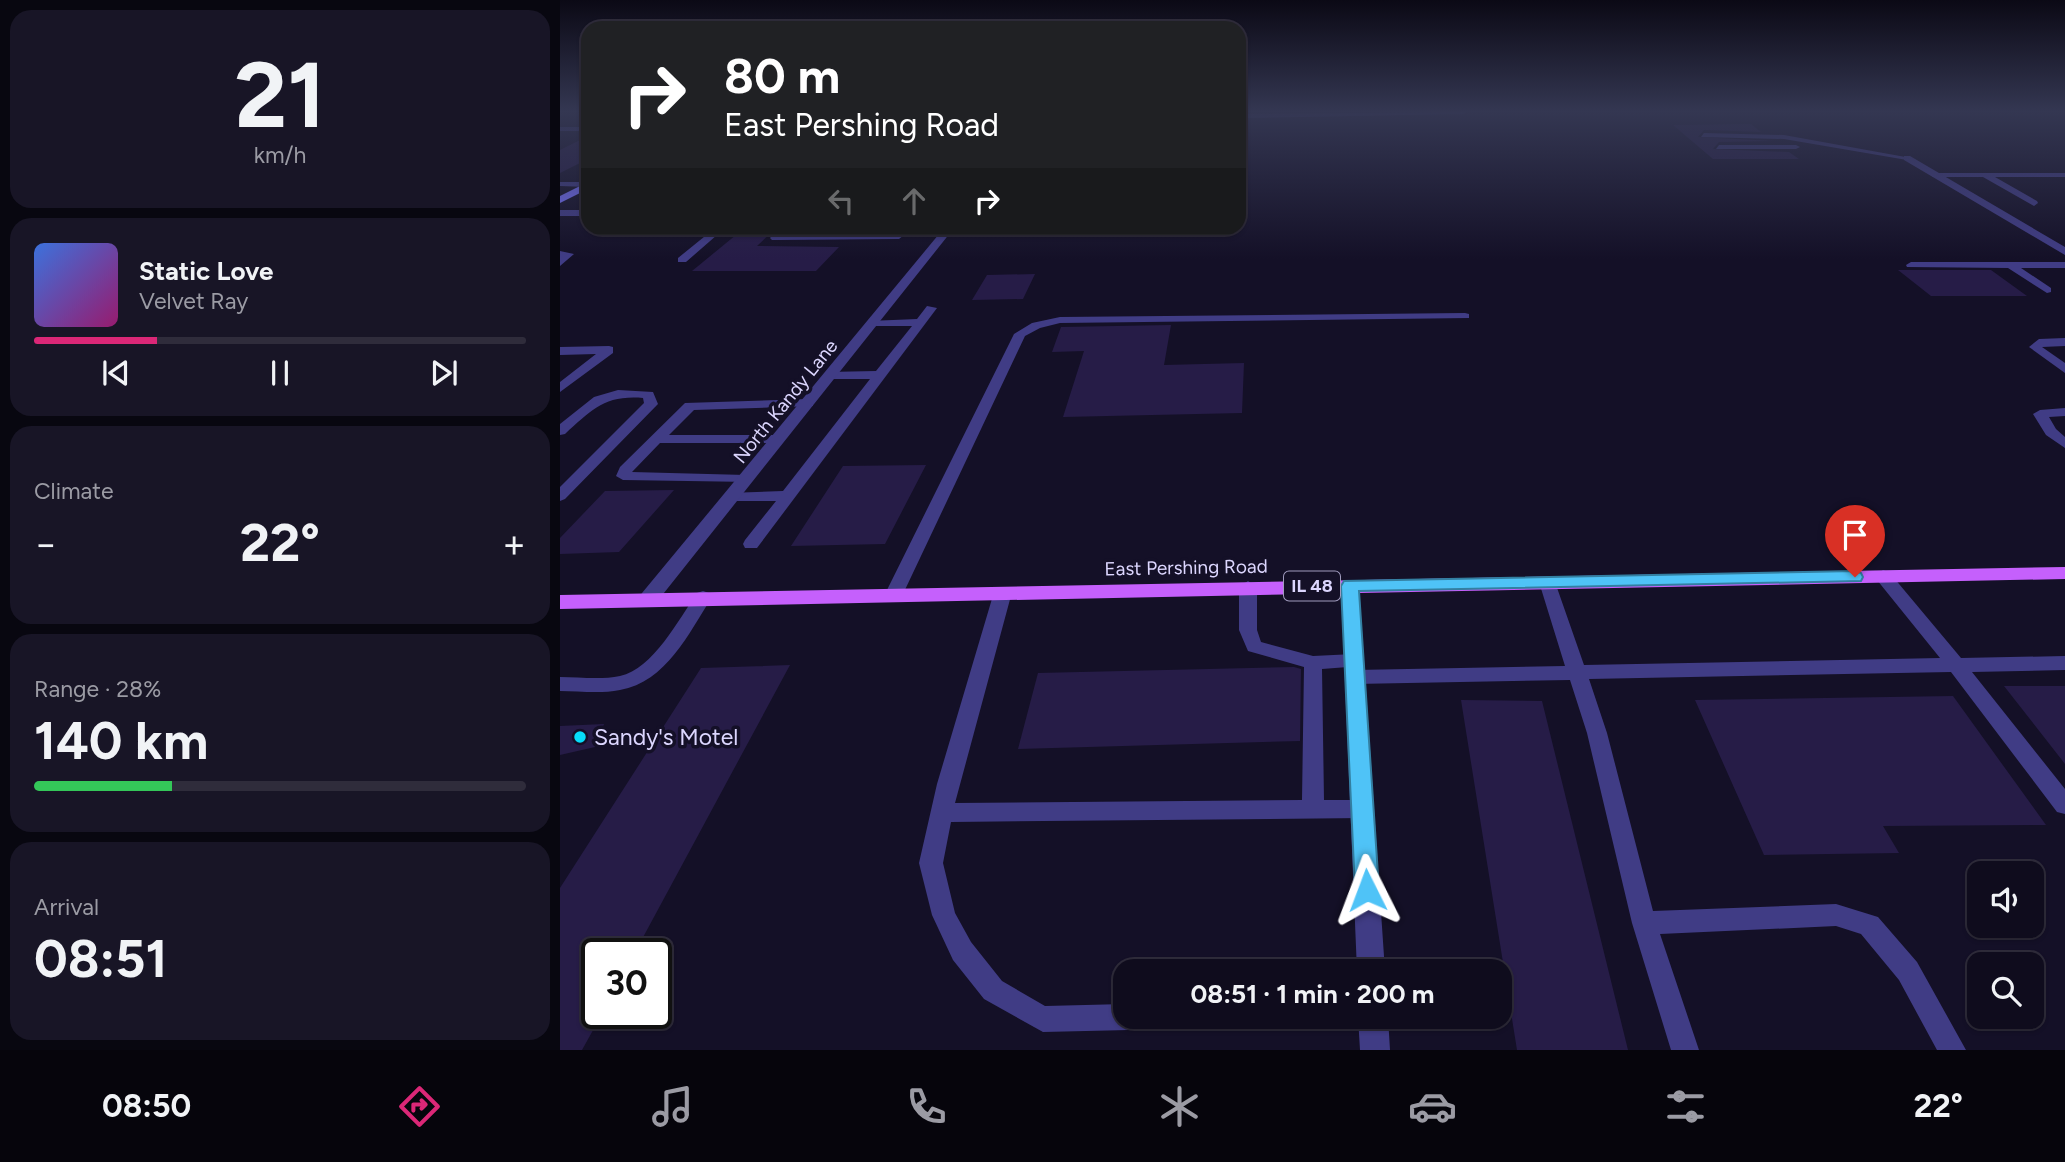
<!DOCTYPE html>
<meta charset="utf-8">
<style>
:root{--surface:#0f0c1d;--page:#181526;--text:#f1f3f6;--muted:#9b9ba4;--line:#2f2c3b;--accent:#db2777}
body{margin:0;font-family:Figtree,sans-serif;background:var(--page);color:var(--text);height:100vh;display:flex;flex-direction:column;font-size:26px;white-space:nowrap}
*{box-sizing:border-box;margin:0}
p{font-size:23px;color:var(--muted)}
.icon{flex:none;width:38px;height:38px;fill:none;stroke:currentColor;stroke-width:2;stroke-linecap:round;stroke-linejoin:round}
.map{position:relative;flex:1;overflow:hidden}
.side{display:flex;flex-direction:column;gap:10px;padding:10px;background:#080710;width:560px}
.side>*{flex:none}
.hud{position:absolute;left:21px;top:21px;width:665px;height:214px;border-radius:21px;box-shadow:0 2px 5px #0004,0 0 0 2px var(--line);background:#202124;color:#fff;overflow:hidden}
.controls{position:absolute;left:1407px;top:861px;display:grid;gap:14px}
.controls a{display:grid;place-items:center;width:77px;height:77px;border-radius:14px;background:var(--surface);box-shadow:0 2px 5px #0004,0 0 0 2px var(--line);font-size:35px}
.speed{position:absolute;left:21px;top:938px;display:flex;gap:14px;font-size:35px;font-weight:700;text-align:center}
.speed>*{display:grid;place-content:center;width:91px;height:91px;border-radius:50%;background:var(--surface);box-shadow:0 2px 5px #0004,0 0 0 2px var(--line);line-height:1}
.speed .limit{border:4px solid #111;border-radius:10px;background:#fff;color:#111}
.pin{position:absolute;display:grid;place-items:center;width:60px;height:60px;color:#fff;margin:-72px -30px;border-radius:50% 50% 50% 0;rotate:-45deg;box-shadow:0 0 7px #0007}
.pin .icon{rotate:45deg}
.me{position:absolute;width:77px;margin:-38px;rotate:357deg;stroke-linejoin:round;filter:drop-shadow(0 0 5px #0008)}
.turn{display:flex;align-items:center;gap:24px;height:147px;padding:0 28px;font-size:32px}
.turn .icon{width:91px;height:91px;stroke-width:2.5}
.turn b{display:block;font-size:49px;line-height:60px}
.lanes{display:flex;align-items:center;height:66px;padding:0 28px;background:#0003;justify-content:center;gap:35px;direction:ltr}
.lanes .off{opacity:.35}
.big{font-size:52px;font-weight:700;line-height:1.1}
.side .card{flex:1;display:flex;flex-direction:column;justify-content:center;gap:10px;min-width:0;padding:0 24px;border-radius:21px;background:var(--page)}
.side .dial{align-items:center;gap:0}
.dial b{font-size:91px;line-height:1}
.song{display:flex;align-items:center;gap:21px}
.cover{width:84px;height:84px;border-radius:10px;background:linear-gradient(135deg,hsl(220 70% 55%),hsl(320 70% 35%))}
.played{height:7px;border-radius:4px;background:linear-gradient(90deg,var(--accent) 25%,var(--line) 25%)}
.keys{display:flex;justify-content:space-around;direction:ltr}
.heat{display:flex;justify-content:space-between;align-items:center;font-size:38px;direction:ltr}
.charge{height:10px;border-radius:5px;background:linear-gradient(90deg,#34c759 28%,var(--line) 0)}
.trip{position:absolute;left:553px;top:959px;width:399px;height:70px;border-radius:21px;background:var(--surface);box-shadow:0 2px 5px #0004,0 0 0 2px var(--line);font-weight:700;line-height:70px;text-align:center}
.tab-bar{display:flex;height:112px;justify-content:space-around;align-items:center;background:#06050c;color:var(--muted)}
.tab-bar .icon{width:49px;height:49px}
.tab-bar .on{color:var(--accent)}
.tab-bar b{font-size:32px;color:var(--text)}
main{display:flex;flex:1;min-height:0}
.map>svg:first-child{display:block}
</style>
<main>
<section class="side">
<div class="card dial"><b>21</b><p>km/h</p></div>
<div class="card">
<div class="song"><i class="cover"></i><div><b>Static Love</b><p>Velvet Ray</p></div></div>
<div class="played"></div>
<div class="keys"><svg class="icon" aria-label="previous" viewBox="0 0 24 24"><path d="M18 5L8 12l10 7zM5 5v14"/></svg><svg class="icon" aria-label="pause" viewBox="0 0 24 24"><path d="M8 5v14M16 5v14"/></svg><svg class="icon" aria-label="next" viewBox="0 0 24 24"><path d="M6 5l10 7-10 7zM19 5v14"/></svg></div>
</div>
<div class="card"><p>Climate</p>
<div class="heat"><a>−</a><b class="big">22°</b><a>+</a></div>
</div>
<div class="card"><p>Range · 28%</p><b class="big">140 km</b><div class="charge"></div></div>
<div class="card"><p>Arrival</p><b class="big">08:51</b></div>
</section>
<div class="map">
<svg width="1505" height="1050" viewBox="0 0 1505 1050">
<rect width="100%" height="100%" fill="#141027"/>
<path fill="#261c47" d="M1191,124L1201,132L1144,130L1138,137L1215,141L1159,142L1153,149L1229,152L1239,159H1153L1113,125Z
M28,136V159L0,173V150Z
M182,230L213,231L197,246L279,247L256,271H132Z
M1338,270H1431L1467,296H1371Z
M475,274L463,299L412,300L427,275Z
M611,325L604,365L684,363L682,413L503,417L524,351L492,352L501,327Z
M366,465L325,544L231,546L283,466Z
M114,490L59,552L0,554V538L45,491Z
M230,665L74,954H37V1023L22,1050H0V888L141,668Z
M734,667L741,669L740,741L458,749L478,673Z
M1444,686H1505V764Z
M1393,696L1486,825L1323,826L1339,853L1204,855L1135,700Z
M901,700L982,701L1068,1050H957Z
M44,724L35,747L0,755V726Z"/>
<g fill="none" stroke-linecap="round" stroke-linejoin="round">
<path fill="#403c85" fill-rule="evenodd" d="M907,112L904,114L679,118V114Z
M0,127H28V131H0Z
M1144,133L1224,135L1351,158L1347,160L1224,139L1141,137Z
M1159,145H1236L1240,147L1236,149H1156Z
M1375,173H1505V177H1435L1477,201L1478,203L1474,206L1423,177H1372Z
M0,182H27L28,187L0,186Z
M155,228H165L126,262H118V258Z
M219,228H229L223,235L337,233L343,228H353L339,239L212,240L210,238Z
M0,251L14,254L0,266Z
M1351,262H1505V268H1461L1491,288V292L1487,293L1448,268L1347,267L1346,265Z
M367,306L377,308L197,548H185L183,544L185,540L216,501H172L167,499L164,496L167,493L223,491L310,379H271L267,378V372L316,371L352,326H313L309,325V321L357,319Z
M905,313L909,314V318L500,323L480,328L465,336L343,594L340,598H328L325,594L454,334L472,323L500,317Z
M1505,338V346L1482,347L1505,363V373L1469,347L1479,339Z
M49,346L53,347V353L0,392V382L36,354L0,355V347Z
M58,390L93,392L98,404L5,499L0,501V487L84,403L83,398C44,395 32,410 5,434L0,435V424L34,397Z
M248,399L253,400V406L134,410L109,435H218L225,439L218,443H100L72,472L186,475L193,479L191,482L63,480L56,476L60,467L125,403Z
M1505,408V416L1489,417L1496,429L1505,437V448L1486,435L1473,414L1480,410Z
M1323,570L1329,572L1401,658L1505,656V670L1412,672L1505,789V814L1497,812L1391,672L1029,679L1047,733L1093,911L1276,904L1318,917L1357,962L1406,1050H1377L1339,980L1301,934L1276,926L1100,934L1139,1050H1111L1072,923L1027,733L1010,680L795,684L788,682L785,677L788,672L795,670L1005,666L979,582L987,576L995,582L1024,665L1380,658L1317,580L1315,576Z
M688,581L697,587V630L701,642L753,656L794,654L801,656L803,661L801,666L762,669L764,800H803L811,802L814,809L811,816L803,818L391,822L383,863L395,913L411,942L442,981L485,1006L565,1004V1017H582L578,1026L569,1030L483,1032L424,999L393,960L372,915L359,863L377,784L434,592L437,588H449L452,592L395,803L742,800L744,667L688,651L679,630V587Z
M143,591L149,593L152,597C129,633 106,682 60,690C40,694 19,691 0,691V677C19,677 41,680 60,676C93,669 119,619 137,593Z"/>
<path fill="#403c85" fill-rule="evenodd" d="M1344,156H1350L1505,247V255L1344,160Z
M0,210H28V216H0Z
M384,228H394L96,603H82L79,598L82,593Z
M790,580L799,586L825,971H797L781,586Z
M798,1017H828L830,1050H800Z"/>
<path fill="#7670fc" fill-rule="evenodd" d="M28,182V189L0,203V196Z"/>
<path fill="#c560fc" fill-rule="evenodd" d="M1505,567V579L0,609V595Z"/>
</g>
<linearGradient id="sky" x2="0" y2="1"><stop stop-color="#0b0915"/><stop offset="0.43" stop-color="#343752"/><stop offset="1" stop-color="#343752" stop-opacity="0"/></linearGradient>
<rect width="1505" height="259" fill="url(#sky)"/>
<path fill="#4fc3f7" stroke="#337fa1" stroke-width="2" d="M1295,571L1301,573L1303,577L1301,581L799,591L819,890L815,898L807,901L798,898L795,890L781,586L784,581Z"/>
<circle fill="#07dcfa" stroke="#141027" stroke-width="2.5" cx="20" cy="737" r="7"/>
<g text-anchor="middle" stroke-width="7" stroke-linejoin="round" paint-order="stroke">
<rect fill="#141027" stroke="#a09bbe" stroke-width="2" x="724" y="571.5" width="56" height="29" rx="5"/>
<g font-size="18" font-weight="bold" fill="#dcd6fe">
<text x="752" y="592">IL 48</text>
</g>
<g font-size="19" fill="#dcd6fe" stroke="#141027">
<text transform="translate(225 401) rotate(-51)" y="7">North Kandy Lane</text>
<text transform="translate(626 567) rotate(-1)" y="7">East Pershing Road</text>
</g>
<g font-size="23" fill="#dcd6fe" stroke="#141027" text-anchor="start">
<text x="34" y="745">Sandy's Motel</text>
</g>
</g>
</svg>
<div class="controls">
<a><svg class="icon" aria-label="sound" viewBox="0 0 24 24"><path d="M4 9h4l5-4v14l-5-4H4zM17 9q2 3 0 6"/></svg></a>
<a><svg class="icon" aria-label="search" viewBox="0 0 24 24"><circle cx="10" cy="10" r="6"/><path d="M15 15l6 6"/></svg></a>
</div>
<div class="speed"><div class="limit">30</div></div>
<div class="pin" style="left:1295px;top:577px;background:#d93025"><svg class="icon" aria-label="arrive" viewBox="0 0 24 24"><path d="M6 21V4h12l-3 4 3 4H6"/></svg></div>
<svg class="me" style="left:807px;top:890px" viewBox="-20 -20 40 40"><path d="M0-17L14 15 0 8-14 15z" fill="#4fc3f7" stroke="#fff" stroke-width="4"/></svg>
<div class="trip">08:51 · 1 min · 200 m</div>
<div class="hud">
<div class="turn"><svg class="icon" aria-label="right" viewBox="0 0 24 24"><path d="M7 20v-9h11M14 6l5 5-5 5"/></svg><div><b>80 m</b>East Pershing Road</div></div>
<div class="lanes"><svg class="icon off" aria-label="left" viewBox="0 0 24 24"><path d="M17 20v-9H6M10 6l-5 5 5 5"/></svg><svg class="icon off" aria-label="ahead" viewBox="0 0 24 24"><path d="M12 20V5M6 11l6-6 6 6"/></svg><svg class="icon" aria-label="right" viewBox="0 0 24 24"><path d="M7 20v-9h11M14 6l5 5-5 5"/></svg></div>
</div>
</div>
</main>
<nav class="tab-bar">
<b>08:50</b>
<svg class="icon on" aria-label="directions" viewBox="0 0 24 24"><path d="M12 3l9 9-9 9-9-9zM9 14v-3h6M13 9l2 2-2 2"/></svg>
<svg class="icon" aria-label="music" viewBox="0 0 24 24"><path d="M9 18V5l10-2v13"/><circle cx="6" cy="18" r="3"/><circle cx="16" cy="16" r="3"/></svg>
<svg class="icon" aria-label="phone" viewBox="0 0 24 24"><path d="M5 4h4l2 5-3 2q2 4 5 5l2-3 5 2v4C11 20 4 13 5 4z"/></svg>
<svg class="icon" aria-label="climate" viewBox="0 0 24 24"><path d="M12 3v18M4 7l16 10M4 17L20 7"/></svg>
<svg class="icon" aria-label="car" viewBox="0 0 24 24"><path d="M5 17H2v-5l4-1 3-4h7l3 4 3 1v5h-3M9 17h6M6 11h13"/><circle cx="7" cy="17" r="2"/><circle cx="17" cy="17" r="2"/></svg>
<svg class="icon" aria-label="filters" viewBox="0 0 24 24"><path d="M4 7h16M4 17h16"/><circle cx="9" cy="7" r="2"/><circle cx="15" cy="17" r="2"/></svg>
<b>22°</b>
</nav>
